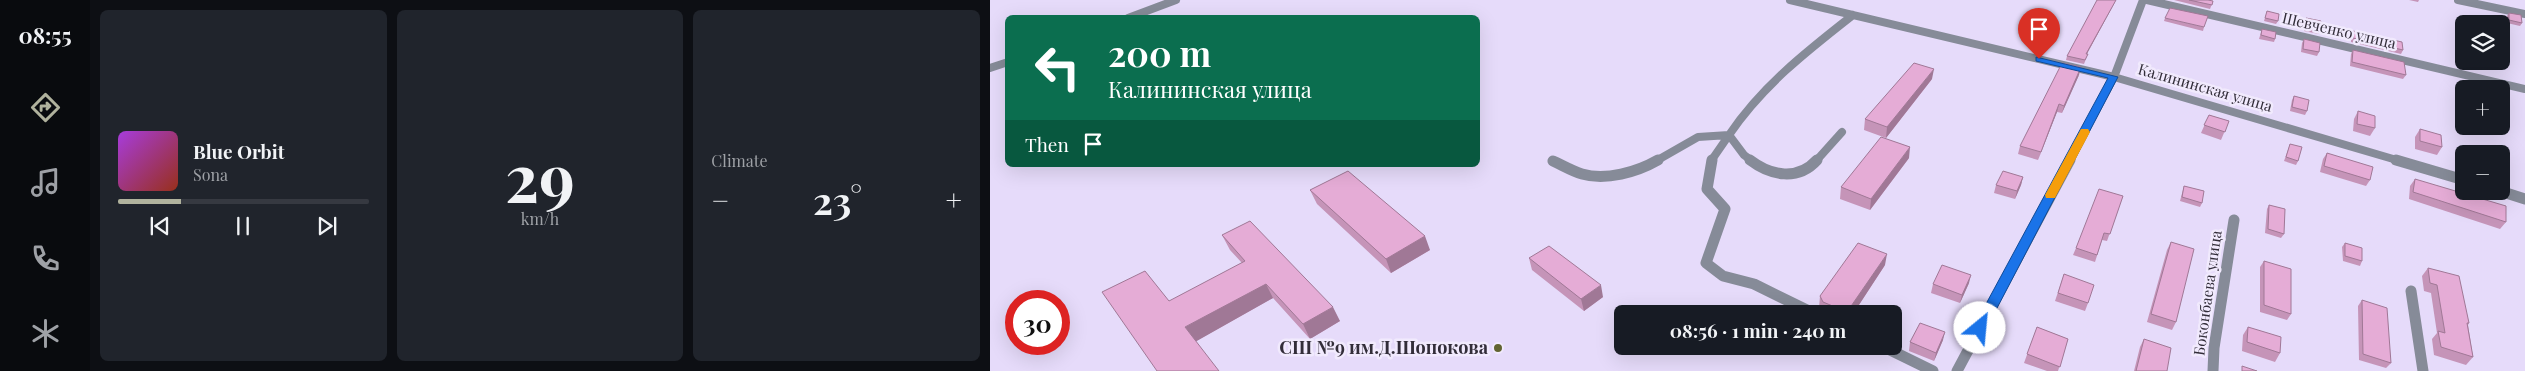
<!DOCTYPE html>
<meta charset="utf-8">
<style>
:root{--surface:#171b24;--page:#20242c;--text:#f1f3f6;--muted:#9ea1a6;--line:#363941;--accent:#b0b29d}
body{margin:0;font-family:"Playfair Display",serif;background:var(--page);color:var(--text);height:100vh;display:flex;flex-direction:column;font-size:19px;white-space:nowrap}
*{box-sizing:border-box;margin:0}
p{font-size:16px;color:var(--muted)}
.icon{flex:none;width:28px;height:28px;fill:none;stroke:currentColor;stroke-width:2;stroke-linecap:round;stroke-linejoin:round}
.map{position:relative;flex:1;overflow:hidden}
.panel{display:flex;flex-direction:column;gap:10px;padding:10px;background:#0d0f14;width:900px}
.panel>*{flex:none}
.banner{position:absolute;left:15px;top:15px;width:475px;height:152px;border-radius:8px;box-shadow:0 5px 20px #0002;background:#0b6e4f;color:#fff;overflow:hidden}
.controls{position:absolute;left:1465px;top:15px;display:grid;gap:10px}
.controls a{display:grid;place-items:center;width:55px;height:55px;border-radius:8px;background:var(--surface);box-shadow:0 5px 20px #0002;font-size:25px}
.speed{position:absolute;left:15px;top:290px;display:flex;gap:10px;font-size:25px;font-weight:700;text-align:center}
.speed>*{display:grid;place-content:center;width:65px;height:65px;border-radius:50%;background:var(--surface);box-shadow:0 5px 20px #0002;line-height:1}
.speed .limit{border:8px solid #d22;background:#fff;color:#111}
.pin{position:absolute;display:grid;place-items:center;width:42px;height:42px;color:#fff;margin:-51px -21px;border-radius:50% 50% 50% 0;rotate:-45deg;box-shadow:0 0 5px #0007}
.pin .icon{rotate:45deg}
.me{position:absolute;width:55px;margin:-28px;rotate:28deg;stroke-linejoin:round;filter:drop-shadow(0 0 4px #0008)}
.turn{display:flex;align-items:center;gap:18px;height:105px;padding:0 20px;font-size:22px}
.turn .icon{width:65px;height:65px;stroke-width:2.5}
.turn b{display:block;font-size:35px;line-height:42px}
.then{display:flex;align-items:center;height:48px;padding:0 20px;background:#0003;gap:10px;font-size:19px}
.big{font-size:38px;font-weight:700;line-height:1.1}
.panel .widget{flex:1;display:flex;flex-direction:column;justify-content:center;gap:8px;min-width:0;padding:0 18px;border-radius:8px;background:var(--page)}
.panel .dial{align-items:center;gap:0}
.dial b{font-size:65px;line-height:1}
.song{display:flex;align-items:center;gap:15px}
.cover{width:60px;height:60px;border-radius:8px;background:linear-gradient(135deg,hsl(280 70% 55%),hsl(10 70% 35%))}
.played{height:5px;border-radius:2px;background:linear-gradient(90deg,var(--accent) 25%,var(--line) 25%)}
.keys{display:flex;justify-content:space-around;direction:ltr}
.heat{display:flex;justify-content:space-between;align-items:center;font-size:28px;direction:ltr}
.panel .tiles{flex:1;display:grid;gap:10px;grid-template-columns:repeat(3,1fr)}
.trip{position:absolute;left:624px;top:305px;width:288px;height:50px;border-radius:8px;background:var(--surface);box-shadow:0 5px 20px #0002;font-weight:700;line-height:50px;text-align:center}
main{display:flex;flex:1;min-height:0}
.tabs{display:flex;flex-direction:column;width:90px;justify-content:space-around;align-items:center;background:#090b0e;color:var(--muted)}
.tabs .icon{width:35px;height:35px}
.tabs .current{color:var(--accent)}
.tabs b{font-size:22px;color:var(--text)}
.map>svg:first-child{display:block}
</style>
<main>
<nav class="tabs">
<b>08:55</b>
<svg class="icon current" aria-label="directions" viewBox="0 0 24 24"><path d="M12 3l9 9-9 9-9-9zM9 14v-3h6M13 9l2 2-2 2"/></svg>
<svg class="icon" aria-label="music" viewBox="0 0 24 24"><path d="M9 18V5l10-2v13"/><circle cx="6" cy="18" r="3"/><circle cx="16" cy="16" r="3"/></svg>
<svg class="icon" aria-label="phone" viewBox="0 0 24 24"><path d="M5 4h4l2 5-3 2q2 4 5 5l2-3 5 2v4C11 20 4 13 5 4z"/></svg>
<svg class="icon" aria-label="climate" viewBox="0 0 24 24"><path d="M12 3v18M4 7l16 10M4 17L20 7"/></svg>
</nav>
<section class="panel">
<div class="tiles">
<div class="widget">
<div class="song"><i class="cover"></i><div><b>Blue Orbit</b><p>Sona</p></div></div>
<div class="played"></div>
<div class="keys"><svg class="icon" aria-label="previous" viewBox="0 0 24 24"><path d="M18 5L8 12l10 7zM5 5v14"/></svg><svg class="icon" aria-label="pause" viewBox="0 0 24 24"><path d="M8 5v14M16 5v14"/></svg><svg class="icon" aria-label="next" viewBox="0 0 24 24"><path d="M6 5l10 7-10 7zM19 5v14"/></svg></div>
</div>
<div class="widget dial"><b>29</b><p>km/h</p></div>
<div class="widget"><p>Climate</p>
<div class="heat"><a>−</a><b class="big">23°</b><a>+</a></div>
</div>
</div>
</section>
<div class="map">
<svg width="1535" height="371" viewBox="0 0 1535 371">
<rect width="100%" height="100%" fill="#e6dbfa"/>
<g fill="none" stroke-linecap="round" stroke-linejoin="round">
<path stroke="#868b98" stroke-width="8" d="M800,0L1124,77L1410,161
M1157,0L1535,89
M1468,0L1535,14
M138,18L186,0
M0,68L18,62
M666,161L708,137L739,135
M721,161L739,135
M762,161L754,155L739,135C772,86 817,51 863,15
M826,161L852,132
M1079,161L1124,77L1153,0"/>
<path stroke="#868b98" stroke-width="11" d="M722,160L717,189L735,209L716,263L733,276L764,284L825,314
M760,160C781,176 808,181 827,160
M1406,160L1474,180
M563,161C572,165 582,171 592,174C616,181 647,172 668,160
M1510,191L1535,199
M1421,291L1433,371
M892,346L943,371
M967,371L1080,160
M1223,371L1224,348L1244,220"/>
</g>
<path fill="#c594b8" d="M1184,0H1218L1223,1L1220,9Z
M1419,0H1429L1428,2Z
M1125,2L1097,54H1098L1094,64L1076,60L1077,56Z
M1277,11L1288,21L1286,24L1274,21Z
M1519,13L1532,23L1530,26L1517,23V16Z
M1175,18L1214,27L1213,31L1174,21Z
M1316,18L1330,31L1329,34L1314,31L1315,22Z
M1272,29L1285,39L1284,42L1269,39Z
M1363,31L1413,50L1411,54L1361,42V35Z
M1314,39L1329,52L1327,56L1311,52L1312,43Z
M1363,50L1416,75L1413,79L1360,66L1361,54Z
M1089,75L1072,113L1067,112L1048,160L1028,154L1030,146Z
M942,79L896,138L874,130L875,119Z
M1304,96L1317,111L1315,115L1300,111L1302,100Z
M1368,111L1385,128L1380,136L1363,131L1364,119Z
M1219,115L1239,121L1231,140L1211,133Z
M1430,129L1452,147L1447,155L1425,149V137Z
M1300,144L1308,161L1306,165L1294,161Z
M1337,153L1380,180L1376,186L1330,172L1333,159Z
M919,158L880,210L850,199L851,187Z
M1033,177L1031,185L1025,199L1004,193L1006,185Z
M1425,179L1516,222L1510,229L1419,199L1420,186Z
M1194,186L1212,203L1210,207L1190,201Z
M320,190L440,250L401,273L327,204Z
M1133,196L1117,241L1112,240L1105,262L1083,255L1086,248Z
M1279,205L1294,234L1291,238L1275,233L1277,209Z
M232,235L350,321L320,339L283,298L206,341L167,371L252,263L240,250Z
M1181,242L1186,322L1182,330L1157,322L1177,250Z
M1355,243L1372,261L1370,266L1353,261L1352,247Z
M539,258L613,297L594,311L542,270Z
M1274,261L1301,314L1297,320L1270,312V267Z
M895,265L863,314H832L829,308L830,296Z
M1438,268L1479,323L1478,325L1483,357L1476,365L1444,355L1442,339L1447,333L1441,293L1434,291L1432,276Z
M1074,274L1098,303L1095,311L1065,301Z
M979,283L970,303L941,293L943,284Z
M1372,300L1401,363L1396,368L1369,360L1368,306Z
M1047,327L1078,339L1068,371H1057L1034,363Z
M1258,327L1290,353L1285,362L1252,351L1253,335Z
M1154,339L1177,371H1144L1150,347Z
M953,340L944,361L919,351L920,342Z"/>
<path fill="#a07896" d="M1126,0L1125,2L1095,57L1096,54Z
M1091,67L1089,75L1072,113L1074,106Z
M944,69L942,79L896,138L897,127Z
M1069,104L1067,112L1048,160Z
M920,147L919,158L880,210L881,199Z
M1033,177L1031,185L1025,199L1027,191Z
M435,236L440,250L401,273L396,259Z
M897,254L895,265L863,314H857V312Z
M981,275L979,283L970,303L972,295Z
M276,284L283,298L205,342L195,327Z
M611,285L613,297L594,311L591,299Z
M343,307L350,321L320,339L313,324Z
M955,332L953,340L944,361L946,353Z"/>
<path fill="#e5acd6" stroke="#a07896" d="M1107,0H1126L1096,54H1098L1095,60L1077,56Z
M1199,0H1218L1223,1L1222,5Z
M1180,8L1218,16L1214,27L1175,18Z
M1277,11L1289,14L1288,21L1275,18Z
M1519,13L1531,15L1532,23L1519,20Z
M1316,18L1331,21L1330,31L1315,27Z
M1272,29L1286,32L1285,39L1271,35Z
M1363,31L1412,42L1413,50L1363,38Z
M1314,39L1330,43L1329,52L1313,49Z
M1363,50L1414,62L1416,75L1362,62Z
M924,63L944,69L897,127L875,119Z
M1072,63L1091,67L1074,106L1069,104L1051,152L1030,146Z
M1304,96L1319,100L1317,111L1302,107Z
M1368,111L1385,116V128L1367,124Z
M1219,115L1239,121L1235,132L1214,125Z
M1430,129L1451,135L1452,147L1430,141Z
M891,137L920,147L881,199L851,187Z
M1300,144L1312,147L1308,161L1296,157Z
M1337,153L1383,167L1380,180L1334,166Z
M358,171L435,236L396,259L320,190Z
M1013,171L1033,177L1027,191L1006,185Z
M1425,179L1516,206V222L1423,192Z
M1194,186L1214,191L1212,203L1192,197Z
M1109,189L1133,196L1120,234L1114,233L1107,255L1086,248Z
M1279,205L1295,209L1294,234L1278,229Z
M260,221L343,307L313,324L276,284L195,327L229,371H167L112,292L155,271L179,301L255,261L232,235Z
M1181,242L1204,249L1186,322L1161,314Z
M868,243L897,254L857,312L833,302L830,296Z
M1355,243L1372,248V261L1355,256Z
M559,246L611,285L591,299L539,258Z
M1274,261L1301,269V314L1274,305Z
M952,265L981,275L972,295L943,284Z
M1438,268L1469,276L1479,323H1477L1483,357L1451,347L1448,331L1455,333L1447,285L1440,283Z
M1074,274L1104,285L1098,303L1068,293Z
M1372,300L1397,308L1401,363L1373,354Z
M930,323L955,332L946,353L920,342Z
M1047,327L1078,339L1070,367L1037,354Z
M1258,327L1291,337L1290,353L1257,342Z
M1154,339L1181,348L1177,371H1146Z
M1252,366L1267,371H1252Z"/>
<path fill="#1a73e8" stroke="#114b97" d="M1046,57L1128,77L995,331L990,333L983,328L1118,78L1046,61Z"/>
<path fill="#f59e0b" d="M1091,129H1098L1100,132L1065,198H1056L1055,195Z"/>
<circle fill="#616330" stroke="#f1eafd" stroke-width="2" cx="508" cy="348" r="5"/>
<g text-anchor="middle" stroke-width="5" stroke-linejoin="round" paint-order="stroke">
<g font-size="15" fill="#322d39" stroke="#f1eafd">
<text transform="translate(1349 31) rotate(13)" y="5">Шевченко улица</text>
<text transform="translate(1215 88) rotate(16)" y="5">Калининская улица</text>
<text transform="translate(1218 293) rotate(-82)" y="5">Боконбаева улица</text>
</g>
<g font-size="18" font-weight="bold" fill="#322d39" stroke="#f1eafd" text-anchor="end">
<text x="498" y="354">СШ №9 им.Д.Шопокова</text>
</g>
</g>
</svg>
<div class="controls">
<a><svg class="icon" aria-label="layers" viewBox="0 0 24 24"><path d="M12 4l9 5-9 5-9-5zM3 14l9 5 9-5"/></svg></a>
<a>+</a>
<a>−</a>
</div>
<div class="speed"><div class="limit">30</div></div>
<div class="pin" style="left:1049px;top:59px;background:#d93025"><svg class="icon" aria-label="arrive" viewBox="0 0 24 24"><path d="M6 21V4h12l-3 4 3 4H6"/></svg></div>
<svg class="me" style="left:990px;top:328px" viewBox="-20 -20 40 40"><circle r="19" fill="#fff"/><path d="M0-13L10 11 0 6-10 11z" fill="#1a73e8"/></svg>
<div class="trip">08:56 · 1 min · 240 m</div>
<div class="banner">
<div class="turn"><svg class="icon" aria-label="left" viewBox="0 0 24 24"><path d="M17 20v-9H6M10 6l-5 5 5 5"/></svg><div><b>200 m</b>Калининская улица</div></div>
<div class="then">Then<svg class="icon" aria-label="arrive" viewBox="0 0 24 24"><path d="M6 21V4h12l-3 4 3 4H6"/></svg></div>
</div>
</div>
</main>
